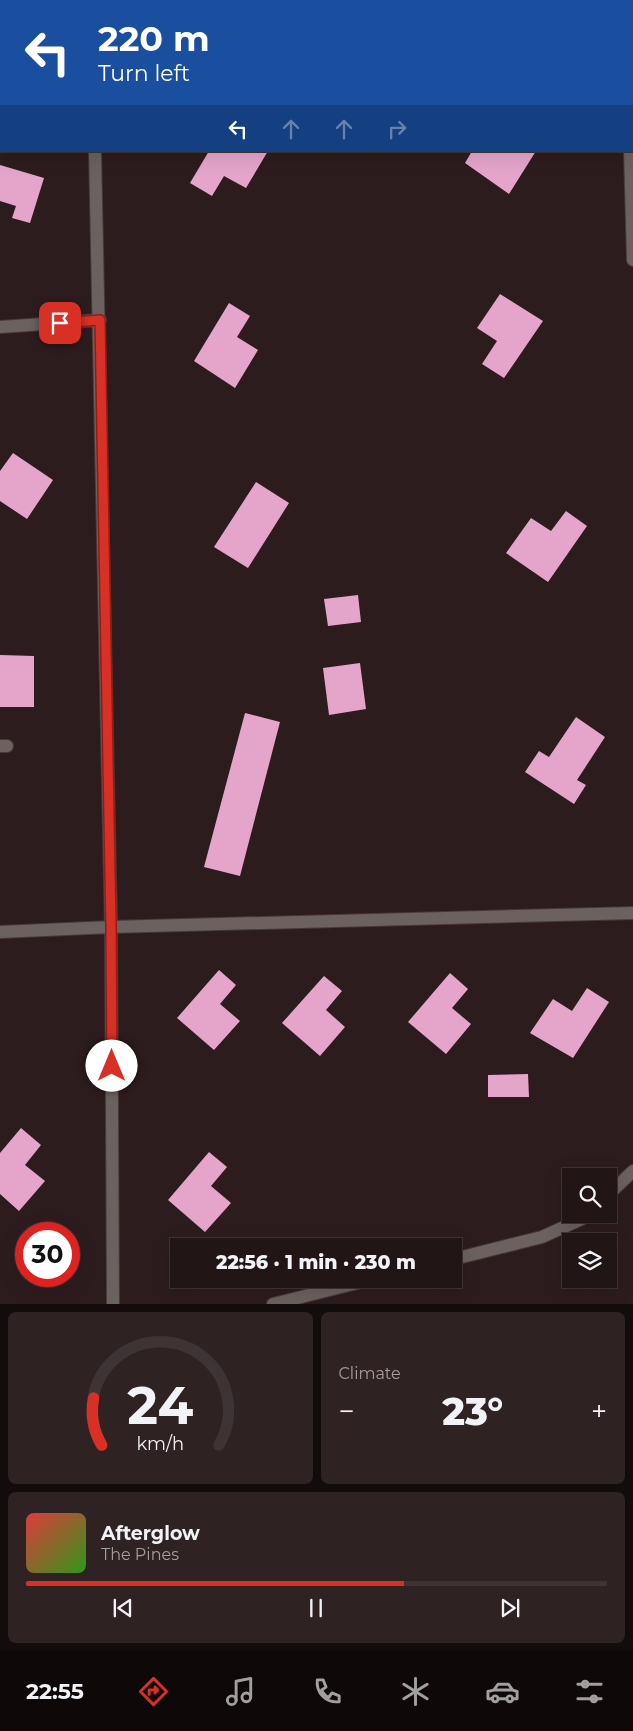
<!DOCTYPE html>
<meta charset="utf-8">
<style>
:root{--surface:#221516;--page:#2e2223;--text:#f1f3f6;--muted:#a29fa1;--line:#3f3435;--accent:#d93025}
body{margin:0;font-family:Montserrat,sans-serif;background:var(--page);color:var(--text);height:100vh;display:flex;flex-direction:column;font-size:19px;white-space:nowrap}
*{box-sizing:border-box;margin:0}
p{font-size:16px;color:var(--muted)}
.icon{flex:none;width:28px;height:28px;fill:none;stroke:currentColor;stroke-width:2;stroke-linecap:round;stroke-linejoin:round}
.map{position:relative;height:1304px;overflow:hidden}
.sheet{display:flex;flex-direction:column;gap:8px;padding:8px;background:#130c0c;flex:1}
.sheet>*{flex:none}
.guide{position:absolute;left:0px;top:0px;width:634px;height:152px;box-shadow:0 5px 20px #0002,0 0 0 1px var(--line);background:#1a4fa0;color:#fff;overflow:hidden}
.fabs{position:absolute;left:562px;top:1168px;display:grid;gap:10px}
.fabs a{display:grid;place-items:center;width:55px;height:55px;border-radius:0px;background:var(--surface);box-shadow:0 5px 20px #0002,0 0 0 1px var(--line);font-size:25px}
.speed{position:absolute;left:15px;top:1222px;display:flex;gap:10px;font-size:25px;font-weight:700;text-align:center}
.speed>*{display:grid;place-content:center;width:65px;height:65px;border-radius:50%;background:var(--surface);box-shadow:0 5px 20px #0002,0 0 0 1px var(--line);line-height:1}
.speed .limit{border:8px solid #d22;background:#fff;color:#111}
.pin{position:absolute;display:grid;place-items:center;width:42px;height:42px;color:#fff;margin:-21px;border-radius:10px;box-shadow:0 2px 8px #0006}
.me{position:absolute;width:55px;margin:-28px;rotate:0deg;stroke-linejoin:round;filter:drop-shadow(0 0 4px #0008)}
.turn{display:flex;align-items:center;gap:18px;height:105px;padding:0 15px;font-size:22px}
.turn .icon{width:65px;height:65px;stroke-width:2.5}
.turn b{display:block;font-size:35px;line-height:42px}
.lanes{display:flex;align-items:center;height:48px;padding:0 15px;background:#0003;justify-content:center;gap:25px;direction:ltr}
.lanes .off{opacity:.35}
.big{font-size:38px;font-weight:800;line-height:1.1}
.sheet .tile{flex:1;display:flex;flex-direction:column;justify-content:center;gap:8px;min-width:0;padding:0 18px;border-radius:8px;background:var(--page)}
.sheet .dial{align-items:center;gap:0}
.dial svg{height:130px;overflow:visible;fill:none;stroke:var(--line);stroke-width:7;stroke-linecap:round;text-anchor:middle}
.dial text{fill:var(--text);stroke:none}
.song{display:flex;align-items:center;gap:15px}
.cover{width:60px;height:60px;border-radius:8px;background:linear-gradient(135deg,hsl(0 70% 55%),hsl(110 70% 35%))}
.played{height:5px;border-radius:2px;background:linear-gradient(90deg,var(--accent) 65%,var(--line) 65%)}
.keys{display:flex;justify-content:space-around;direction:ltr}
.heat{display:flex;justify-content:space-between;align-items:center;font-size:28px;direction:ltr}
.sheet .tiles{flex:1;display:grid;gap:8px;grid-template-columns:1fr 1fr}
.tile:last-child{grid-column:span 2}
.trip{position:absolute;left:170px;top:1238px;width:292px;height:50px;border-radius:0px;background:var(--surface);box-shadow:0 5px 20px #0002,0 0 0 1px var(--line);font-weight:800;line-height:50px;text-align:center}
.tabs{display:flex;height:80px;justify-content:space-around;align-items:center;background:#0e0809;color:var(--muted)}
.tabs .icon{width:35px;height:35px}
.tabs .selected{color:var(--accent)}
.tabs b{font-size:22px;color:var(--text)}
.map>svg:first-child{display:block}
</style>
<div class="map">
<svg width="633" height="1304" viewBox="0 0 633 1304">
<rect width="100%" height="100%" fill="#2d1c1e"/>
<path fill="#e5a5cb" d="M209,151H268L246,188L224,176L212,196L190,183Z
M472,151H536L509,194L465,163Z
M0,165L44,178L30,223L12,218L16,206L0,201Z
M500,294L543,321L504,378L482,364L497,341L477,328Z
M229,303L250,316L237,337L258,350L235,388L194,361Z
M13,453L53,480L27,519L0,501V471Z
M256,482L289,503L248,568L214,547Z
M566,511L587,526L548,582L506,553L531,518L551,531Z
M358,595L361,622L328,626L324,599Z
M0,655L34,656V707H0Z
M360,663L366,709L329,715L323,668Z
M245,713L280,722L240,876L204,867Z
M576,717L605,737L577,780L586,785L574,804L525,772L539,751L549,757Z
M219,970L236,985L220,1004L240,1021L214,1050L177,1018Z
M450,973L468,989L452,1008L471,1024L446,1054L408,1022Z
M324,976L342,991L326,1010L345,1027L320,1056L282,1023Z
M587,988L609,1002L573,1058L530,1033L553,999L572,1011Z
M528,1074L529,1097H488V1075Z
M21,1128L41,1145L25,1165L45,1181L19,1211L0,1194V1153Z
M209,1152L227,1167L211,1186L231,1203L205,1232L168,1200Z"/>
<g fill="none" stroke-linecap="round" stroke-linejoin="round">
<defs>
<path id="minor" d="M91,0V1
M626,0V1
M95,151L111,927L113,1304
M630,151L633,260
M0,327L100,320
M0,746H7
M0,932L111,927L633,913
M609,1194L633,1171
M454,1259L542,1237L586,1217L589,1214
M273,1304L373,1279"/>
</defs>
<use href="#minor" stroke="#49393b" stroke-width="14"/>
<use href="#minor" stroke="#6b625f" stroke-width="12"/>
</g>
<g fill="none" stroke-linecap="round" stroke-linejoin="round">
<defs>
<path id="route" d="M60,323L100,320L111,927L112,1066"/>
</defs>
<use href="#route" stroke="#8d1f18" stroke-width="12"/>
<use href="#route" stroke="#d93025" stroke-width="9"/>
</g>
</svg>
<div class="fabs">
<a><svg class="icon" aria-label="search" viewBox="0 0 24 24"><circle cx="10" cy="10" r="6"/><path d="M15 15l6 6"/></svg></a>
<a><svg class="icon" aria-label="layers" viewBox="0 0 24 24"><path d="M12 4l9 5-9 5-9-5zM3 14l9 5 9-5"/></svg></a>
</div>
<div class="speed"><div class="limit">30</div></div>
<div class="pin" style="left:60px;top:323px;background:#d93025"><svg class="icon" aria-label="arrive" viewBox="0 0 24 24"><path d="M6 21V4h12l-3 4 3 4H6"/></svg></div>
<svg class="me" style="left:112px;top:1066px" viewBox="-20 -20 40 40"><circle r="19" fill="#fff"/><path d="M0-13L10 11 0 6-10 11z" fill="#d93025"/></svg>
<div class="trip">22:56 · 1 min · 230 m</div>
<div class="guide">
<div class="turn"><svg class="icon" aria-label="left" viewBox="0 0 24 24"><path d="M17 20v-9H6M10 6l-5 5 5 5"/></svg><div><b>220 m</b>Turn left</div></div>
<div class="lanes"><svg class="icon" aria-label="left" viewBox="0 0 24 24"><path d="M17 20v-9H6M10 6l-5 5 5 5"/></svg><svg class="icon off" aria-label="ahead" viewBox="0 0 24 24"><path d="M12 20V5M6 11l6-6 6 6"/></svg><svg class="icon off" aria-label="ahead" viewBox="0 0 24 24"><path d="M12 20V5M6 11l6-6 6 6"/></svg><svg class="icon off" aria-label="right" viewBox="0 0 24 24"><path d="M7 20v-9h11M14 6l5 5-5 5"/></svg></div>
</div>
</div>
<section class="sheet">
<div class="tiles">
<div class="tile dial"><svg viewBox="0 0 100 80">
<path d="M14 69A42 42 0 1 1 86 69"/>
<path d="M14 69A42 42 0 0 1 9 40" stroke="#d93025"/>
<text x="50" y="56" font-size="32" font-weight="700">24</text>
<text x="50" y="72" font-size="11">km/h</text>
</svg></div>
<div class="tile"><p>Climate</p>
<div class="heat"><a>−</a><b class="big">23°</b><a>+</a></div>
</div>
<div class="tile">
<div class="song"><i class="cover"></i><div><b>Afterglow</b><p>The Pines</p></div></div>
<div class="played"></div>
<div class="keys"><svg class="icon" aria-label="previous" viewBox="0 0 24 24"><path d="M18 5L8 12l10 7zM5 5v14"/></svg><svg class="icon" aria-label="pause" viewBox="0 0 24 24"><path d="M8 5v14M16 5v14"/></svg><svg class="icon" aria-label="next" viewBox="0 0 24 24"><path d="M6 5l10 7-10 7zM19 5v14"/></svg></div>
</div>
</div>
</section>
<nav class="tabs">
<b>22:55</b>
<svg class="icon selected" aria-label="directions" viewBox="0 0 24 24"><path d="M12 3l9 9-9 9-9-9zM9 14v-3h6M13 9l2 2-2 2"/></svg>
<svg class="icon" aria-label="music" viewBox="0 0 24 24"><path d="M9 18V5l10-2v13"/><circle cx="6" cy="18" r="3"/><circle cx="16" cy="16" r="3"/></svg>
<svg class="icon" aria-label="phone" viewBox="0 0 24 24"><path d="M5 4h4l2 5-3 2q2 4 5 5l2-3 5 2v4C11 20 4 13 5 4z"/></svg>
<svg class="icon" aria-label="climate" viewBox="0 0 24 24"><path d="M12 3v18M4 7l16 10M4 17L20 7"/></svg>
<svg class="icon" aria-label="car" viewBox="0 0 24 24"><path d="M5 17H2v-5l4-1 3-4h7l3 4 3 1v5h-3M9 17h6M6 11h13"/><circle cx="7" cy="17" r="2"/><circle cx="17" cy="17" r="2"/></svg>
<svg class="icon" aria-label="filters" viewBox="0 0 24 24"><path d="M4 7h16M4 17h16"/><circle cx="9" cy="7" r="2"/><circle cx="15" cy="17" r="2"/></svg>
</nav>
